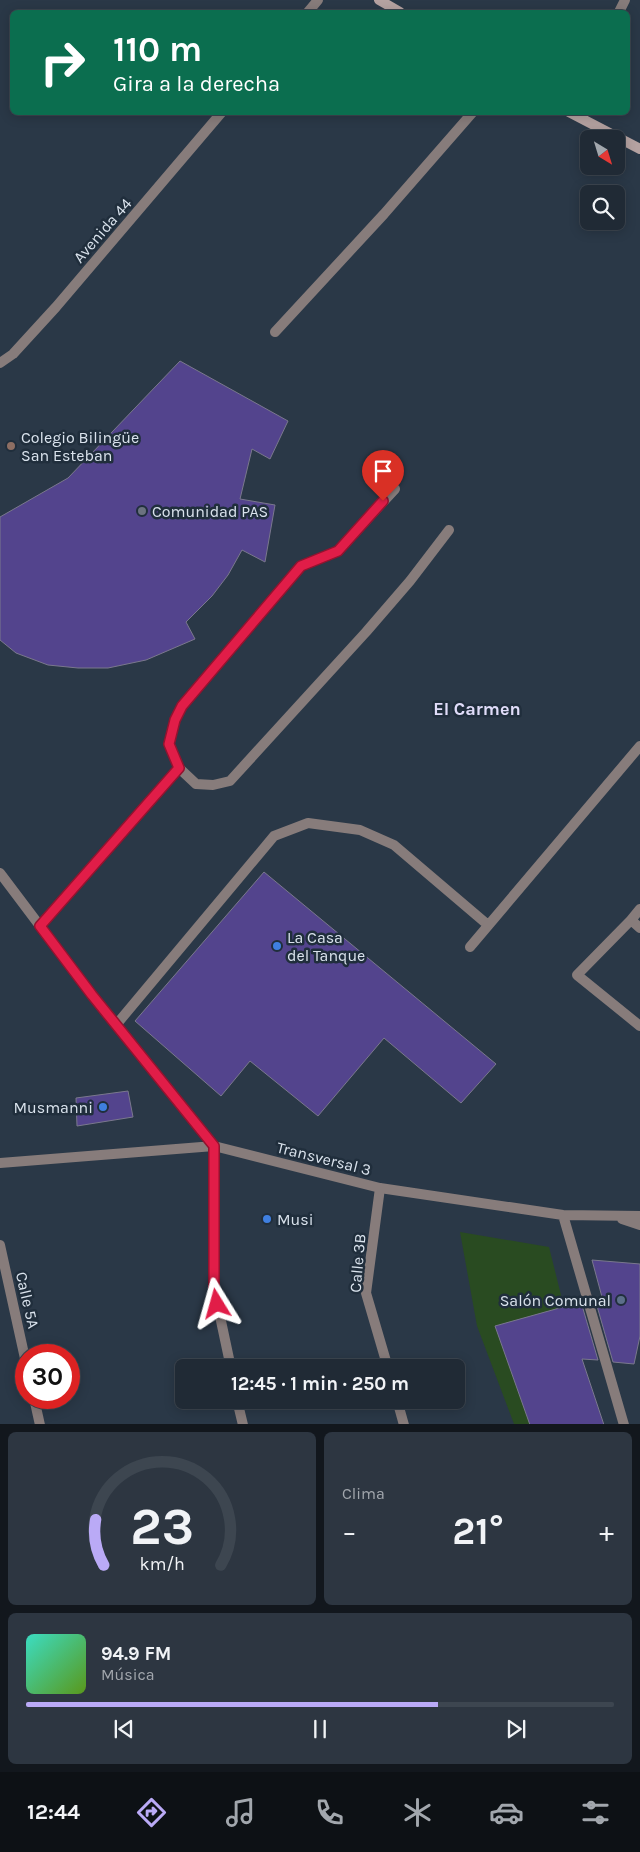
<!DOCTYPE html>
<html lang="es">
<meta charset="utf-8">
<style>
:root{--surface:#202a35;--page:#2d3641;--text:#f1f3f6;--muted:#a2a7ad;--line:#3d4650;--accent:#baaaf6}
body{margin:0;font-family:Karla,sans-serif;background:var(--page);color:var(--text);height:100vh;display:flex;flex-direction:column;font-size:19px;white-space:nowrap}
*{box-sizing:border-box;margin:0}
p{font-size:16px;color:var(--muted)}
.icon{flex:none;width:28px;height:28px;fill:none;stroke:currentColor;stroke-width:2;stroke-linecap:round;stroke-linejoin:round}
.map{position:relative;height:1424px;overflow:hidden}
.details{display:flex;flex-direction:column;gap:8px;padding:8px;background:#12171d;flex:1}
.details>*{flex:none}
.guide{position:absolute;left:10px;top:10px;width:620px;height:105px;border-radius:8px;box-shadow:0 2px 12px #0003,0 0 0 1px var(--line);background:#0b6e4f;color:#fff;overflow:hidden}
.needle{width:32px;rotate:142deg}
.tools{position:absolute;left:580px;top:130px;display:grid;gap:10px}
.tools a{display:grid;place-items:center;width:45px;height:45px;border-radius:8px;background:var(--surface);box-shadow:0 2px 12px #0003,0 0 0 1px var(--line);font-size:25px}
.speed{position:absolute;left:15px;top:1344px;display:flex;gap:10px;font-size:25px;font-weight:700;text-align:center}
.speed>*{display:grid;place-content:center;width:65px;height:65px;border-radius:50%;background:var(--surface);box-shadow:0 2px 12px #0003,0 0 0 1px var(--line);line-height:1}
.speed .limit{border:8px solid #d22;background:#fff;color:#111}
.pin{position:absolute;display:grid;place-items:center;width:42px;height:42px;color:#fff;margin:-51px -21px;border-radius:50% 50% 50% 0;rotate:-45deg;box-shadow:0 0 5px #0007}
.pin .icon{rotate:45deg}
.me{position:absolute;width:55px;margin:-28px;rotate:352deg;stroke-linejoin:round;filter:drop-shadow(0 0 4px #0008)}
.turn{display:flex;align-items:center;gap:18px;height:105px;padding:0 20px;font-size:22px}
.turn .icon{width:65px;height:65px;stroke-width:2.5}
.turn b{display:block;font-size:35px;line-height:42px}
.big{font-size:38px;font-weight:700;line-height:1.1}
.details .widget{flex:1;display:flex;flex-direction:column;justify-content:center;gap:8px;min-width:0;padding:0 18px;border-radius:8px;background:var(--page)}
.details .dial{align-items:center;gap:0}
.dial svg{height:130px;overflow:visible;fill:none;stroke:var(--line);stroke-width:7;stroke-linecap:round;text-anchor:middle}
.dial text{fill:var(--text);stroke:none}
.song{display:flex;align-items:center;gap:15px}
.cover{width:60px;height:60px;border-radius:8px;background:linear-gradient(135deg,hsl(170 70% 55%),hsl(90 70% 35%))}
.played{height:5px;border-radius:2px;background:linear-gradient(90deg,var(--accent) 70%,var(--line) 70%)}
.keys{display:flex;justify-content:space-around;direction:ltr}
.heat{display:flex;justify-content:space-between;align-items:center;font-size:28px;direction:ltr}
.details .tiles{flex:1;display:grid;gap:8px;grid-template-columns:1fr 1fr}
.widget:last-child{grid-column:span 2}
.trip{position:absolute;left:175px;top:1359px;width:290px;height:50px;border-radius:8px;background:var(--surface);box-shadow:0 2px 12px #0003,0 0 0 1px var(--line);font-weight:700;line-height:50px;text-align:center}
.menu{display:flex;height:80px;justify-content:space-around;align-items:center;background:#0d1115;color:var(--muted)}
.menu .icon{width:35px;height:35px}
.menu .active{color:var(--accent)}
.menu b{font-size:22px;color:var(--text)}
.map>svg:first-child{display:block}
</style>
<div class="map">
<svg width="640" height="1425" viewBox="0 0 640 1425">
<rect width="100%" height="100%" fill="#2a3847"/>
<path fill="#294b21" d="M460,1232L549,1247L564,1307L495,1326L530,1424H514L477,1326Z"/>
<path fill="#53448d" stroke="#7a788d" d="M180,361L288,421L270,459L252,449L240,499L275,505L265,562L242,550L228,575L212,596L186,622L195,639L146,660L108,668H78L48,665L16,653L0,640V517L68,478Z
M264,872L496,1064L461,1103L384,1038L318,1116L250,1061L221,1096L135,1021Z
M128,1091L133,1117L77,1126L76,1098Z
M592,1260L640,1264V1336L634,1364L613,1362L595,1299L602,1297Z
M581,1302L598,1360L582,1359L604,1425H530L495,1326Z"/>
<g fill="none" stroke-linecap="round" stroke-linejoin="round">
<path stroke="#877c7b" stroke-width="10" d="M619,12L625,0
M275,332L384,214L473,112
M179,768L196,784L213,785L230,781L366,632L410,581L449,530
M640,909L631,920L640,928
M631,920L577,975L640,1026
M40,926L179,768L169,744L175,720L182,706L301,566L338,551L395,489
M470,947L640,746
M116,1025L274,836L308,823L360,830L394,845L488,925"/>
<path stroke="#877c7b" stroke-width="10" d="M308,12L318,0
M0,363L13,354L56,307L222,112
M0,873L92,995L214,1146V1288L231,1368
M0,1163L214,1146L380,1188L563,1215L640,1216
M380,1188L366,1293L388,1368
M563,1215L624,1425
M622,1219L640,1225
M0,1245L26,1363
M34,1398L40,1425
M237,1400L243,1425
M397,1400L404,1425"/>
<path stroke="#b5a2a1" stroke-width="10" d="M379,0L400,12
M569,112L640,149"/>
</g>
<g fill="none" stroke-linecap="round" stroke-linejoin="round">
<defs>
<path id="route" d="M217,1304L214,1288V1146L92,995L40,926L179,768L169,744L175,720L182,706L301,566L338,551L383,501"/>
</defs>
<use href="#route" stroke="#92132f" stroke-width="12"/>
<use href="#route" stroke="#e11d48" stroke-width="9"/>
</g>
<circle fill="#8d6e63" stroke="#202e3c" stroke-width="2" cx="11" cy="446" r="5"/>
<circle fill="#6b7280" stroke="#202e3c" stroke-width="2" cx="142" cy="511" r="5"/>
<g fill="#3f7fe0" stroke="#202e3c" stroke-width="2">
<circle cx="277" cy="946" r="5"/>
<circle cx="103" cy="1107" r="5"/>
<circle cx="267" cy="1219" r="5"/>
</g>
<circle fill="#5c6f8a" stroke="#202e3c" stroke-width="2" cx="621" cy="1300" r="5"/>
<g text-anchor="middle" stroke-width="5" stroke-linejoin="round" paint-order="stroke">
<g font-size="16" fill="#dae3ed" stroke="#202e3c">
<text transform="translate(102 230) rotate(-49)" y="6">Avenida 44</text>
<text transform="translate(324 1158) rotate(14)" y="6">Transversal 3</text>
<text transform="translate(357 1263) rotate(-85)" y="6">Calle 3B</text>
<text transform="translate(28 1300) rotate(77)" y="6">Calle 5A</text>
</g>
<g font-size="16" fill="#dae3ed" stroke="#202e3c" text-anchor="start">
<text x="21" y="443">Colegio Bilingüe<tspan x="21" dy="18">San Esteban</tspan></text>
<text x="152" y="517">Comunidad PAS</text>
<text x="287" y="943">La Casa<tspan x="287" dy="18">del Tanque</tspan></text>
<text x="93" y="1113" text-anchor="end">Musmanni</text>
<text x="277" y="1225">Musi</text>
<text x="611" y="1306" text-anchor="end">Salón Comunal</text>
</g>
<g font-size="18" font-weight="bold" fill="#e0dcf9" stroke="#202e3c">
<text x="477" y="715">El Carmen</text>
</g>
</g>
</svg>
<div class="tools">
<a><svg class="needle" viewBox="-14 -14 28 28"><path d="M0-13l5 13h-10z" fill="#e53935"/><path d="M0 13l5-13h-10z" fill="#a2a7ad"/></svg></a>
<a><svg class="icon" aria-label="search" viewBox="0 0 24 24"><circle cx="10" cy="10" r="6"/><path d="M15 15l6 6"/></svg></a>
</div>
<div class="speed"><div class="limit">30</div></div>
<div class="pin" style="left:383px;top:501px;background:#d93025"><svg class="icon" aria-label="arrive" viewBox="0 0 24 24"><path d="M6 21V4h12l-3 4 3 4H6"/></svg></div>
<svg class="me" style="left:217px;top:1304px" viewBox="-20 -20 40 40"><path d="M0-17L14 15 0 8-14 15z" fill="#e11d48" stroke="#fff" stroke-width="4"/></svg>
<div class="trip">12:45 · 1 min · 250 m</div>
<div class="guide">
<div class="turn"><svg class="icon" aria-label="right" viewBox="0 0 24 24"><path d="M7 20v-9h11M14 6l5 5-5 5"/></svg><div><b>110 m</b>Gira a la derecha</div></div>
</div>
</div>
<section class="details">
<div class="tiles">
<div class="widget dial"><svg viewBox="0 0 100 80">
<path d="M14 69A42 42 0 1 1 86 69"/>
<path d="M14 69A42 42 0 0 1 9 41" stroke="#baaaf6"/>
<text x="50" y="56" font-size="32" font-weight="700">23</text>
<text x="50" y="72" font-size="11">km/h</text>
</svg></div>
<div class="widget"><p>Clima</p>
<div class="heat"><a>−</a><b class="big">21°</b><a>+</a></div>
</div>
<div class="widget">
<div class="song"><i class="cover"></i><div><b>94.9 FM</b><p>Música</p></div></div>
<div class="played"></div>
<div class="keys"><svg class="icon" aria-label="previous" viewBox="0 0 24 24"><path d="M18 5L8 12l10 7zM5 5v14"/></svg><svg class="icon" aria-label="pause" viewBox="0 0 24 24"><path d="M8 5v14M16 5v14"/></svg><svg class="icon" aria-label="next" viewBox="0 0 24 24"><path d="M6 5l10 7-10 7zM19 5v14"/></svg></div>
</div>
</div>
</section>
<nav class="menu">
<b>12:44</b>
<svg class="icon active" aria-label="directions" viewBox="0 0 24 24"><path d="M12 3l9 9-9 9-9-9zM9 14v-3h6M13 9l2 2-2 2"/></svg>
<svg class="icon" aria-label="music" viewBox="0 0 24 24"><path d="M9 18V5l10-2v13"/><circle cx="6" cy="18" r="3"/><circle cx="16" cy="16" r="3"/></svg>
<svg class="icon" aria-label="phone" viewBox="0 0 24 24"><path d="M5 4h4l2 5-3 2q2 4 5 5l2-3 5 2v4C11 20 4 13 5 4z"/></svg>
<svg class="icon" aria-label="climate" viewBox="0 0 24 24"><path d="M12 3v18M4 7l16 10M4 17L20 7"/></svg>
<svg class="icon" aria-label="car" viewBox="0 0 24 24"><path d="M5 17H2v-5l4-1 3-4h7l3 4 3 1v5h-3M9 17h6M6 11h13"/><circle cx="7" cy="17" r="2"/><circle cx="17" cy="17" r="2"/></svg>
<svg class="icon" aria-label="filters" viewBox="0 0 24 24"><path d="M4 7h16M4 17h16"/><circle cx="9" cy="7" r="2"/><circle cx="15" cy="17" r="2"/></svg>
</nav>
